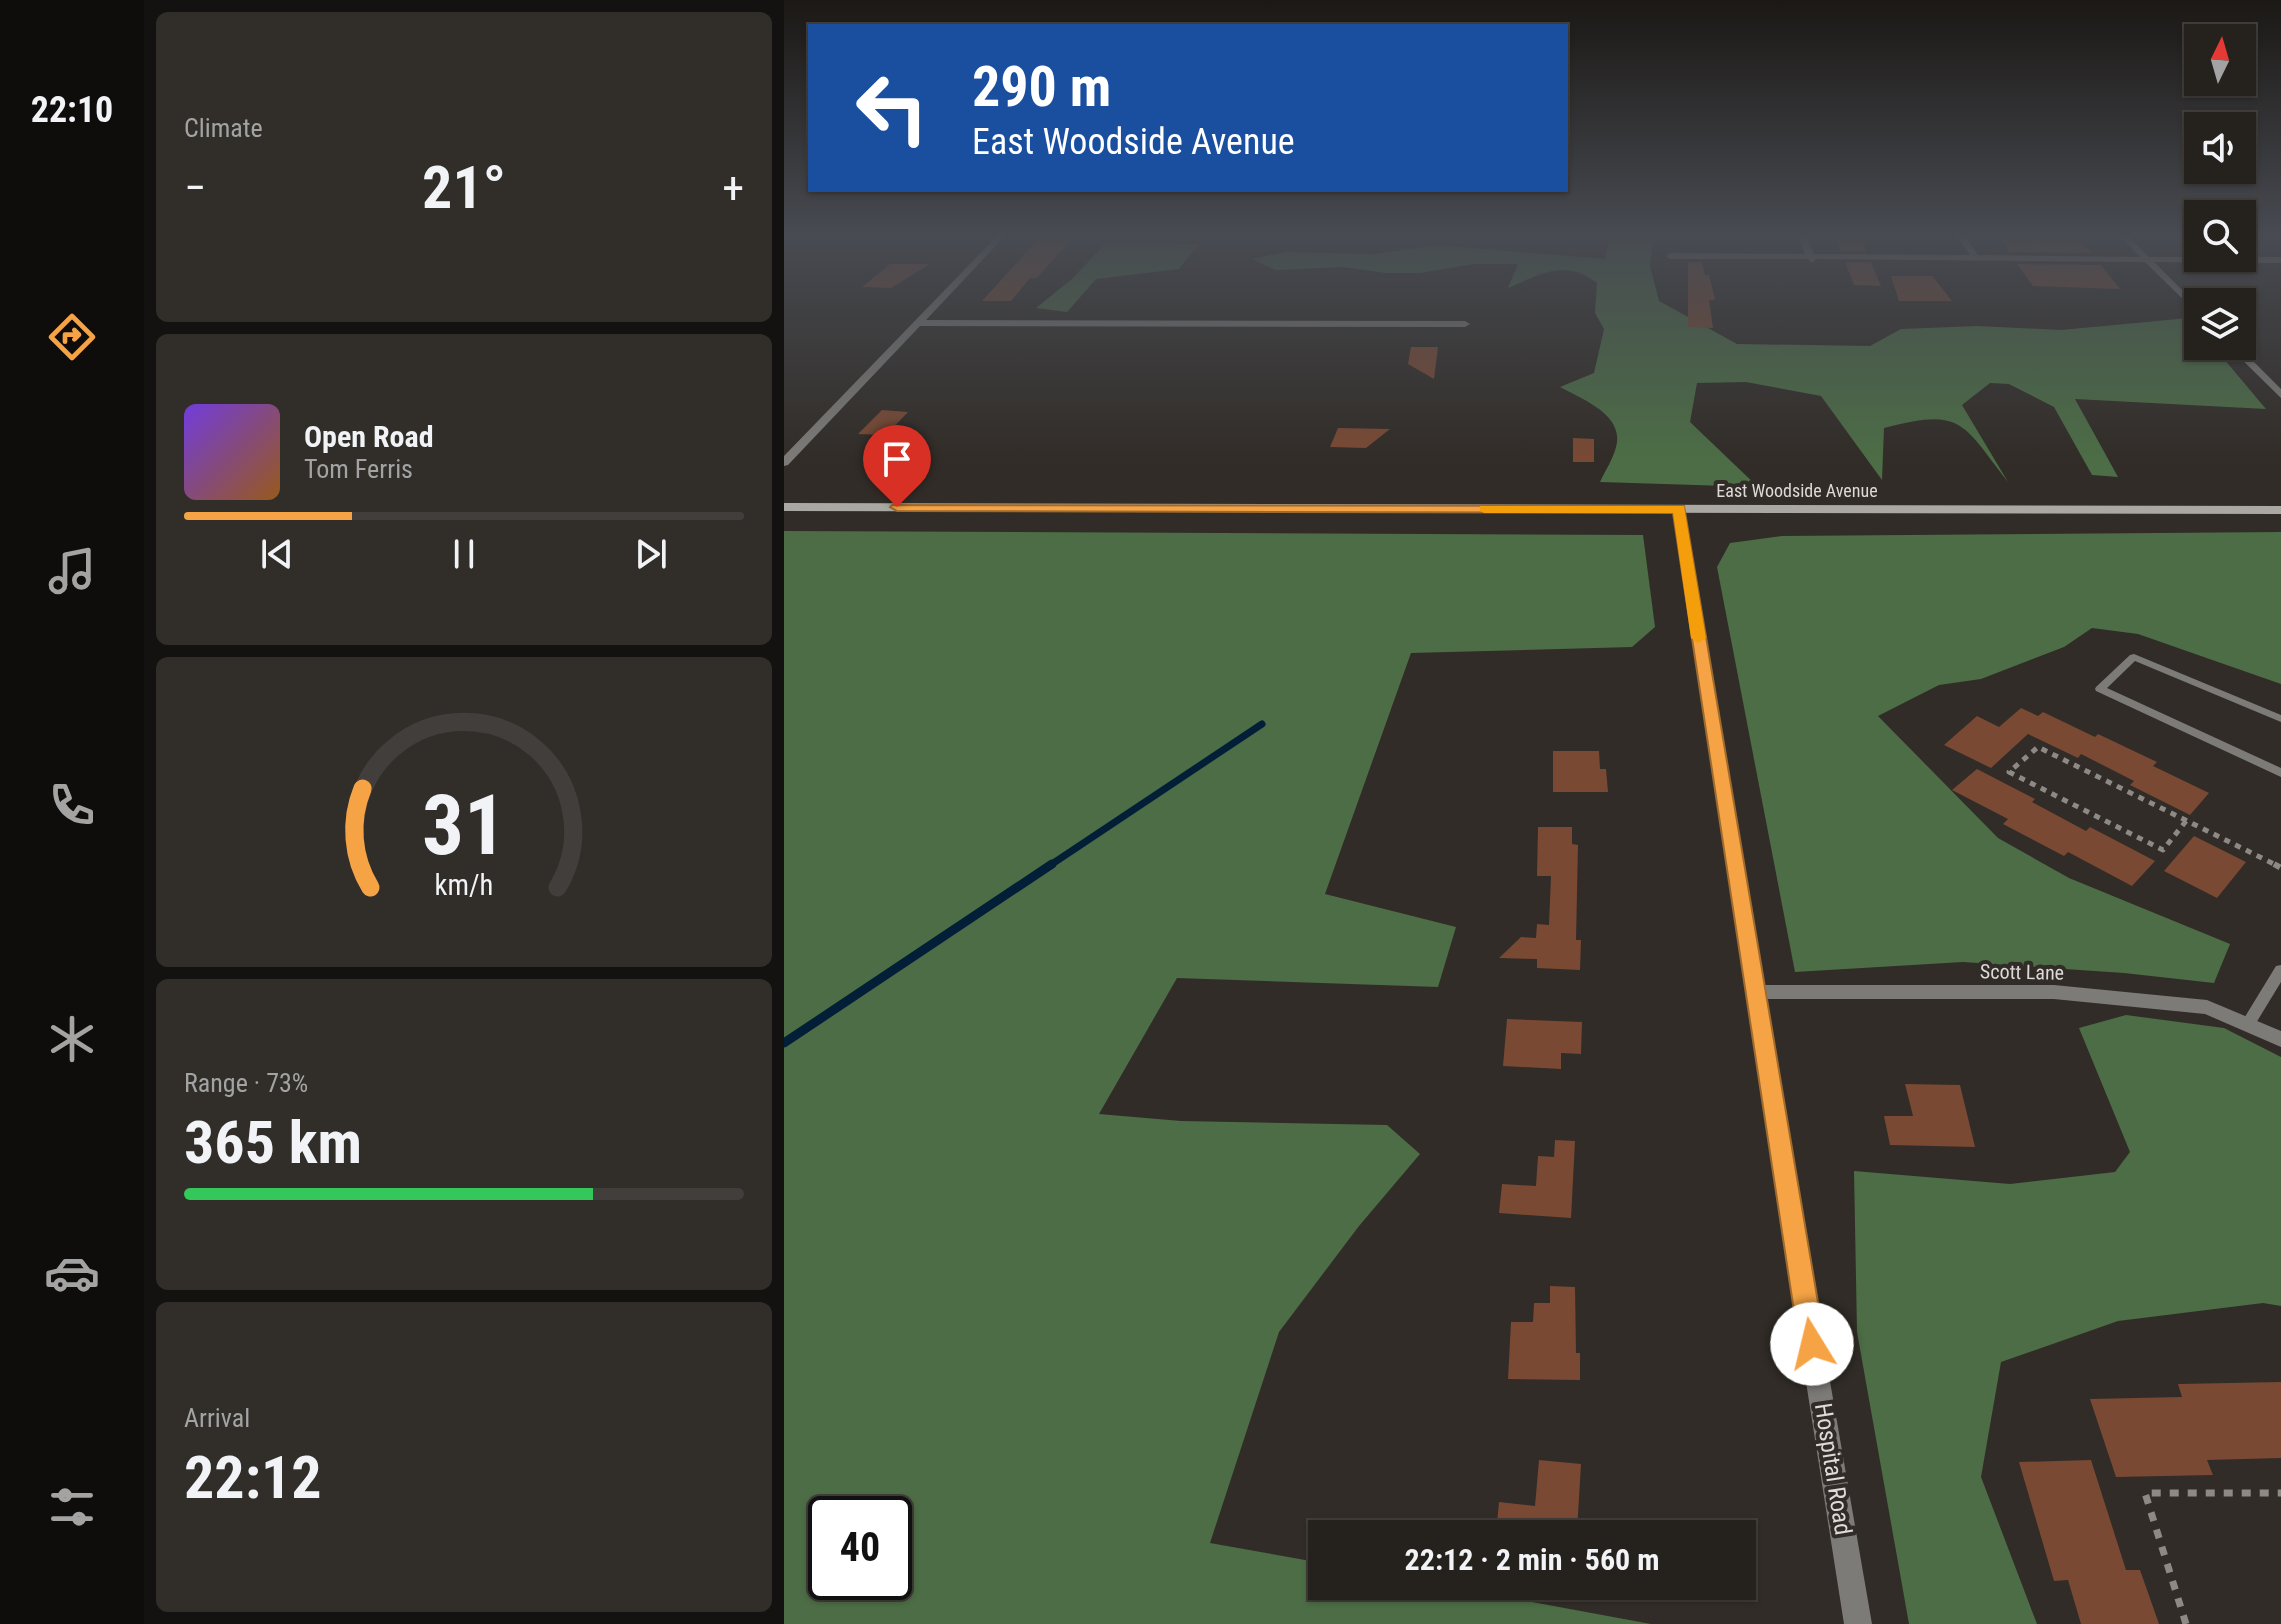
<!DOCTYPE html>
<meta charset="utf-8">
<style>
:root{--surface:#25211d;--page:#312e2a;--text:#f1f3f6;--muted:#a3a3a4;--line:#423e3b;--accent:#f5a345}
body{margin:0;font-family:"Roboto Condensed",sans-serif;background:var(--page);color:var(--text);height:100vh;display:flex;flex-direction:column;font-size:30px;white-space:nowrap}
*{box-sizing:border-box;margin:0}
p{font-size:26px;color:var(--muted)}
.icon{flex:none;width:44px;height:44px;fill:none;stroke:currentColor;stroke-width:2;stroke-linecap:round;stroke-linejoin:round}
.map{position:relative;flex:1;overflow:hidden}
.panel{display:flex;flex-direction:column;gap:12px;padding:12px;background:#141210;width:640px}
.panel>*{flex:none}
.top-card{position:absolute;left:24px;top:24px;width:760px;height:168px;border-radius:0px;box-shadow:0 2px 6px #0004,0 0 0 2px var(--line);background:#1a4fa0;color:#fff;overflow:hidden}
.needle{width:52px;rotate:5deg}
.controls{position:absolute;left:1400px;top:24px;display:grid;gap:16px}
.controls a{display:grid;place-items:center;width:72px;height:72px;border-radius:0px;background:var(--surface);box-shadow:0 2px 6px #0004,0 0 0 2px var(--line);font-size:40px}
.speed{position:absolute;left:24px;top:1496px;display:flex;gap:16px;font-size:40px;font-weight:700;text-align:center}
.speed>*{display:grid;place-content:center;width:104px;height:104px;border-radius:50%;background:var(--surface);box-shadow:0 2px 6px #0004,0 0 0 2px var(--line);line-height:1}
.speed .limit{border:4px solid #111;border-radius:12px;background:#fff;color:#111}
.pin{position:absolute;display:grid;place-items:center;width:68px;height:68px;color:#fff;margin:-82px -34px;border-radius:50% 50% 50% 0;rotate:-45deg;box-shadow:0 0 8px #0007}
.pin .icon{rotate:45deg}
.me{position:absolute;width:88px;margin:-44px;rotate:351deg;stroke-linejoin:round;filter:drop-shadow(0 0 6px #0008)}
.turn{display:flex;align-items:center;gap:28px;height:168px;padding:0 32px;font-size:36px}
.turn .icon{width:104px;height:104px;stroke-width:2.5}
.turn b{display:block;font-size:56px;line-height:68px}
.big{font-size:60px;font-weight:700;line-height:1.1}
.panel .widget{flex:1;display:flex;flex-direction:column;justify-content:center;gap:12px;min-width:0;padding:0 28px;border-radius:12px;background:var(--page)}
.panel .dial{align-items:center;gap:0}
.dial svg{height:208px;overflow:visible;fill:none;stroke:var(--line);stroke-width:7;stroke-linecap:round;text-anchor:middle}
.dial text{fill:var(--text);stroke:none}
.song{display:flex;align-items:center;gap:24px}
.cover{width:96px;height:96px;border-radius:12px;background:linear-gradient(135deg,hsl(260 70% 55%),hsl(30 70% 35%))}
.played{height:8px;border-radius:4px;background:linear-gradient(90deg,var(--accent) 30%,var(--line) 30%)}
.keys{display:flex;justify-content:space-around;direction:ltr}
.heat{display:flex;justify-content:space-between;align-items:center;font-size:44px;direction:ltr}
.charge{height:12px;border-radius:6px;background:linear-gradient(90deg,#34c759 73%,var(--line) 0)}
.trip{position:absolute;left:524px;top:1520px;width:448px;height:80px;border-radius:0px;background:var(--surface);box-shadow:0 2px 6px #0004,0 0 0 2px var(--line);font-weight:700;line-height:80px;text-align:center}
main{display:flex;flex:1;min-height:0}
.tab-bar{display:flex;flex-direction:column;width:144px;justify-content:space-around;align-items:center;background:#0f0d0c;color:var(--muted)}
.tab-bar .icon{width:56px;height:56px}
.tab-bar .selected{color:var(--accent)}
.tab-bar b{font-size:36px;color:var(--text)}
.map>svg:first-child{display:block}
</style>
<main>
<nav class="tab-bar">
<b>22:10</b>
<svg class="icon selected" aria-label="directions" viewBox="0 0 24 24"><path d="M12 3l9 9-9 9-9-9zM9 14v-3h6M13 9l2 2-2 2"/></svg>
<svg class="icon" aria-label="music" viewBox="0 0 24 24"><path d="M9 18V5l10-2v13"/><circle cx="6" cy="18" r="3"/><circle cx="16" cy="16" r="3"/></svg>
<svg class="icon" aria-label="phone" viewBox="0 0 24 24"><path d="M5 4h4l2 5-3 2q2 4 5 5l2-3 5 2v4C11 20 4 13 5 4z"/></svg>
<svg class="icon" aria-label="climate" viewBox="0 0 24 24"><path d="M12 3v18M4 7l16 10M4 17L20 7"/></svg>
<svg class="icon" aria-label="car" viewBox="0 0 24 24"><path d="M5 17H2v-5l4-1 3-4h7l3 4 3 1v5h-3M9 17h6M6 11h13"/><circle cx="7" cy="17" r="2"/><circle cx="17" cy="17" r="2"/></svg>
<svg class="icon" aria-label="filters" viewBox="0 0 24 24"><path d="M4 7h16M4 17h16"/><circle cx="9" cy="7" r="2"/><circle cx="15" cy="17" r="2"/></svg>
</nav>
<section class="panel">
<div class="widget"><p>Climate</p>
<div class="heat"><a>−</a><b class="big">21°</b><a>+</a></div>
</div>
<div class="widget">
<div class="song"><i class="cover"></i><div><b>Open Road</b><p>Tom Ferris</p></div></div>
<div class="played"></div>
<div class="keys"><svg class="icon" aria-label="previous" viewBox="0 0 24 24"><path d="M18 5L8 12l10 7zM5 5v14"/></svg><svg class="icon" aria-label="pause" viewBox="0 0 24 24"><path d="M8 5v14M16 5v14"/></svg><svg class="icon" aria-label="next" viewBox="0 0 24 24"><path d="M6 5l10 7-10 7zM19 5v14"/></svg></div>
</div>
<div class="widget dial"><svg viewBox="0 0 100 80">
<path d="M14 69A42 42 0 1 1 86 69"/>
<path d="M14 69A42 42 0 0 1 11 31" stroke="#f5a345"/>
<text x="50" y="56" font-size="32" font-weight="700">31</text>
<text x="50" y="72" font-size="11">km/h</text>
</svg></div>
<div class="widget"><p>Range · 73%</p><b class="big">365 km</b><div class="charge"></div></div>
<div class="widget"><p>Arrival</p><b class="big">22:12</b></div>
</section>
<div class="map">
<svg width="1497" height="1624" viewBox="0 0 1497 1624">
<rect width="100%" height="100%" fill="#312c27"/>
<path fill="#4c6d45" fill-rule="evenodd" d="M826,234H870L866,266L875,301L953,344L1086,346L1117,329L1193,326L1277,330L1405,318L1414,328V346H1429L1482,409L1291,399L1334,477L1308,475L1270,407L1225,384L1206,383L1178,405L1224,482C1178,423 1179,407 1100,428L1098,480L1037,396L962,382L913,383L906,422L974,487L816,482C821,471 829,459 832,447C841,415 798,399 776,387L810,373L820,329L811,313L813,283C781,258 757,274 724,288L734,264H690L636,273H602L559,267L492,270L468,259L501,252L589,254L654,245L821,259Z
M322,243L415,244L395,269L312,279L283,312L252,308L288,279Z
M0,531L859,535L871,627L848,647L627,653L541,894L672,927L654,987L393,978L315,1114L397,1121L603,1125L636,1154L575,1226L495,1332L426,1543L538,1563V1586H661L867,1624H0ZM110,1514V1582H42V1514Z
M1497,532V684L1354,634L1308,628L1280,647L1197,679L1155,685L1094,716L1214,838L1285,878L1446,944L1430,983L1340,973L1179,962L1011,972L933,567L946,543L998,536Z
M1342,1015L1440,1028L1497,1057V1306L1479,1303L1334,1321L1217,1362L1197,1477L1253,1624H1125L1073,1332L1070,1171L1226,1184L1331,1172L1346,1152L1295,1028Z"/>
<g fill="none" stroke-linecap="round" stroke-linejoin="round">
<path stroke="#031f38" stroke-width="7" d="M265,866L478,724"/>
<path stroke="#031f38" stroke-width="9" d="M0,1043L268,864"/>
</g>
<path fill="#794933" d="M259,234H292L253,278H246L227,301H198Z
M1050,234H1075L1082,251H1056Z
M1212,234H1289L1307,253L1225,252Z
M904,262H918L921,275H925L931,300H925L929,328L904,327Z
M1061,262H1087L1097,286L1070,285Z
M106,264H146L107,288L78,287Z
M1233,264L1317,265L1336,289L1249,286Z
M1107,276H1148L1168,301H1115Z
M627,347H654L650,379L624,364Z
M98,410L124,412L102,435L74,434Z
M554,428L606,429L582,448L546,447Z
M789,438L810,439V462H789Z
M1237,708L1254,716L1259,712L1311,737L1314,734L1373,762L1369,766L1425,793L1406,815L1346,785L1350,781L1297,754L1294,758L1244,734L1207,768L1160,745L1193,716L1215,727Z
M769,751H815L816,769H822L824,792H769Z
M1193,769L1251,799L1248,802L1302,831L1306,827L1371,861L1348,886L1284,852L1280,856L1219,824L1224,819L1168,790Z
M754,827H788V844L794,845L792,940H797L796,970L753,968V959L715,958L737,937L752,938L753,924L765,925L767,876H753Z
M1410,836L1462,862L1433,898L1380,871Z
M723,1019L798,1022L797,1054L777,1053V1069L719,1066Z
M1121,1084L1176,1085L1191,1147L1106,1145L1100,1116H1129Z
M771,1140L791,1141L787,1218L715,1213L718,1184L752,1186L754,1156L770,1157Z
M766,1286L791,1287L792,1353H796V1380L724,1379L727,1322H749L750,1303H766Z
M1497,1382V1458L1423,1460L1429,1475L1332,1477L1306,1399L1398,1397L1394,1384Z
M755,1460L797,1464L793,1532L712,1534L715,1502L751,1506Z
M1307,1460L1342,1570H1356L1375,1624H1297L1284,1580L1270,1581L1235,1462Z"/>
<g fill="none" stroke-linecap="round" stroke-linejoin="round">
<path stroke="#8d8985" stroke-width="5" stroke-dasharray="6 6" stroke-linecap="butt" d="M1402,821L1379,850L1225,772L1254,747L1494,866"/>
<path stroke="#8d8985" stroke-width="6" stroke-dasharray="7 7" stroke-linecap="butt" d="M1490,864L1497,868"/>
<path stroke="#8d8985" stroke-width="7" stroke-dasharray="9 9" stroke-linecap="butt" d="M1402,1624L1361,1493H1497"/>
<path fill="#7d7b78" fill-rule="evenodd" d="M1350,654L1497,715V722L1351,661L1323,688L1497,768V777L1312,691L1311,689L1312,687L1346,655Z
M1497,965V982L1469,1028L1464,1030L1459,1028L1457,1024L1459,1020L1492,966Z"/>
<path fill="#7d7b78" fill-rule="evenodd" d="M215,234H223L142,320L681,321L686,324L681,327L136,326L4,465L0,466V456Z
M1013,234H1021L1030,254L1186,255L1171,234H1179L1194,255L1356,257L1334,234H1342L1365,257H1497V263L1370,262L1414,306V314L1361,262L1032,259L1028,263L1024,259H886L882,256L886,253L1021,254Z
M1444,346H1454L1497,389V398Z
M971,985H1270L1423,1000L1497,1031V1047L1421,1014L1270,999H971L964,997L962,992L964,987Z"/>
<path fill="#7d7b78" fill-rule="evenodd" d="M895,505L901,509L1002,1127L1088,1624H1060L982,1127L889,509Z"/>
<path fill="#aaa8a3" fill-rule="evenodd" d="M0,503L1497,506V514L0,511Z"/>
</g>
<linearGradient id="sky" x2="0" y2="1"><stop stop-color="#1b1815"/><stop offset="0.51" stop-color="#484b52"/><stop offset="1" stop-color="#484b52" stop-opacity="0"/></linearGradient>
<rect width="1497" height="461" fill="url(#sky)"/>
<path fill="#f5a345" stroke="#9f6a2d" stroke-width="2" d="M108,505L900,506L1041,1344L1038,1354L1028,1357L1019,1354L1015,1344L889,513L113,511L106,507Z"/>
<path fill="#f59e0b" d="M696,506H900L922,638L914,643L907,638L889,513H700L696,511Z"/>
<g text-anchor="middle" stroke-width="8" stroke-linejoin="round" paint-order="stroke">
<g font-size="18" fill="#dddad7" stroke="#312c27">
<text x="1013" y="497">East Woodside Avenue</text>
</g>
<g font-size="20" fill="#dddad7" stroke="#312c27">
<text transform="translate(1238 972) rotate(1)" y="7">Scott Lane</text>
</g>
<g font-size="24" fill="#dddad7" stroke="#312c27">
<text transform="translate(1049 1469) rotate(81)" y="8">Hospital Road</text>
</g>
</g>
</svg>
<div class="controls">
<a><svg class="needle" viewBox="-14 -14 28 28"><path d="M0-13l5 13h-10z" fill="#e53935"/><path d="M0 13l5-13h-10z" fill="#a3a3a4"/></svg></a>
<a><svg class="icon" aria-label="sound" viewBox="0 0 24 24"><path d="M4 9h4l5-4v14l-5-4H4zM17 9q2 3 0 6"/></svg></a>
<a><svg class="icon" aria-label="search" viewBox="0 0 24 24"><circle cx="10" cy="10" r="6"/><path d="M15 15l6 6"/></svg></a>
<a><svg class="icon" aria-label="layers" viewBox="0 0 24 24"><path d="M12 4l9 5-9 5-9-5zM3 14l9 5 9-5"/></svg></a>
</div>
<div class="speed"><div class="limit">40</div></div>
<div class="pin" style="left:113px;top:507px;background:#d93025"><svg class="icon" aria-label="arrive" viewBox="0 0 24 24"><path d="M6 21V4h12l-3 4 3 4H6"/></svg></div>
<svg class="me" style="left:1028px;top:1344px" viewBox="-20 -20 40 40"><circle r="19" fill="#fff"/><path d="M0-13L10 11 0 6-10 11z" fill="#f5a345"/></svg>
<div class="trip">22:12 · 2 min · 560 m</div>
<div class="top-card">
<div class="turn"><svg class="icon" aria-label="left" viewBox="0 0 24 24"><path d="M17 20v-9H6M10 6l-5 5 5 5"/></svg><div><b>290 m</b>East Woodside Avenue</div></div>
</div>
</div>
</main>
